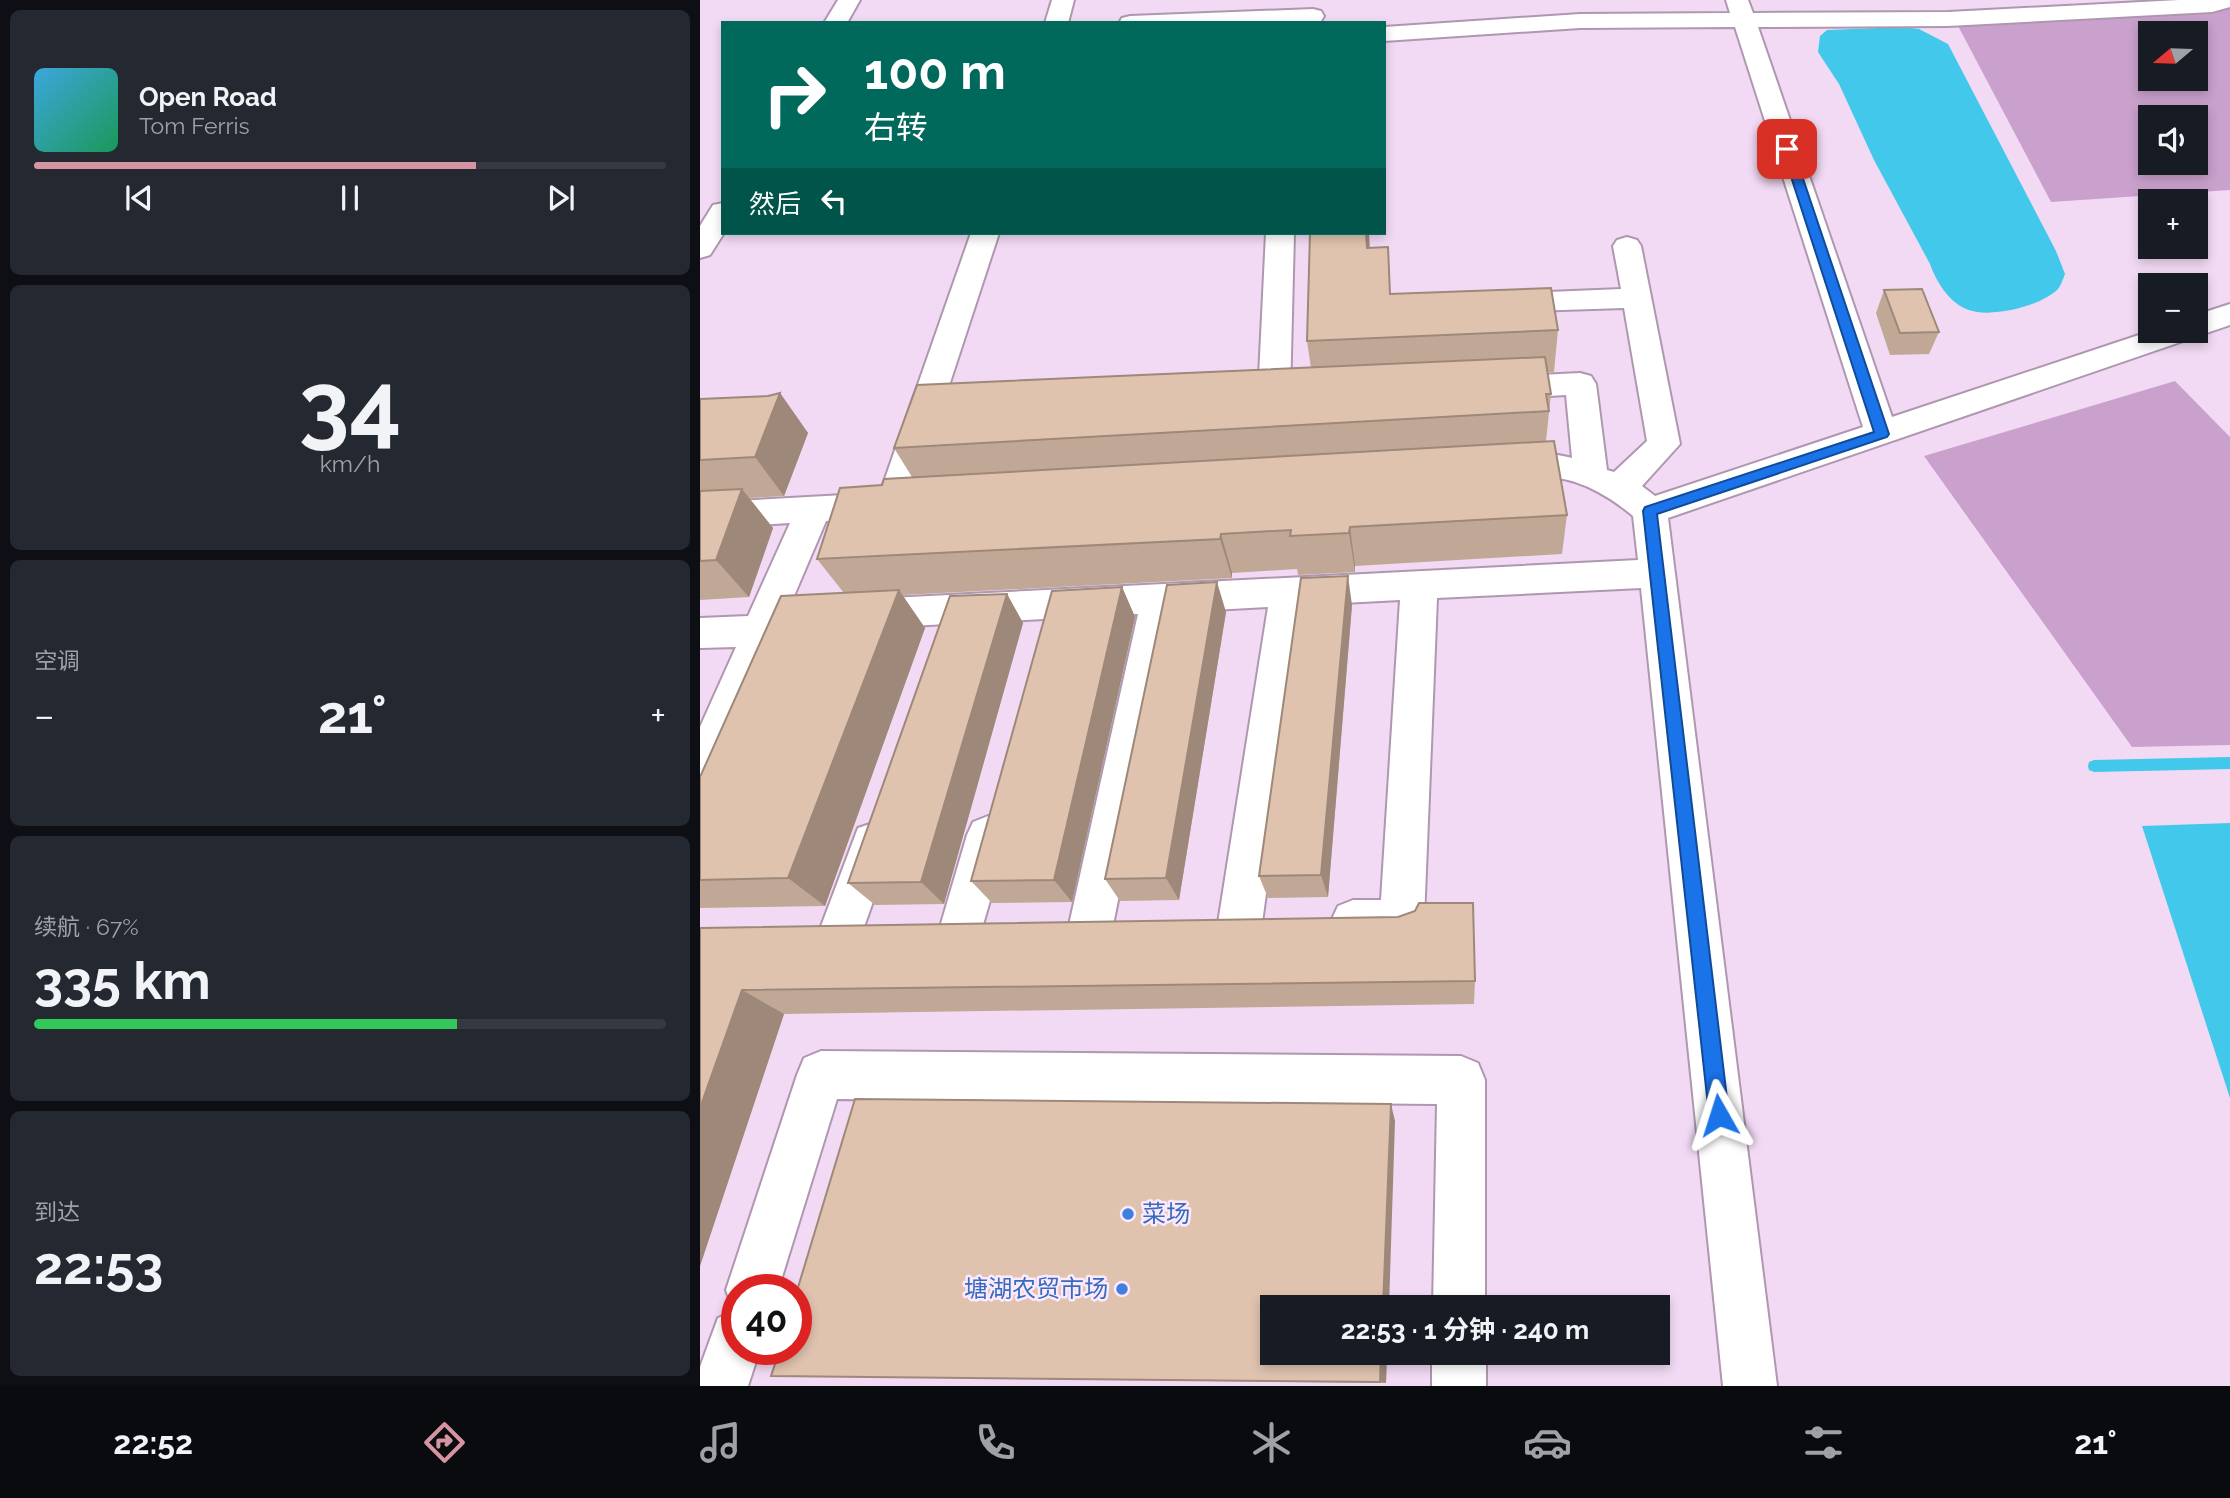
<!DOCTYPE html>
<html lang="zh">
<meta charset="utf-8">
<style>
:root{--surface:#171b24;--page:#242831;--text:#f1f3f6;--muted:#9ea1a6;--line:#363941;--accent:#d594a1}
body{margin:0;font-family:Raleway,"Noto Sans SC",sans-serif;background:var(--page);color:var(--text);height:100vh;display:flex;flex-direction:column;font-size:26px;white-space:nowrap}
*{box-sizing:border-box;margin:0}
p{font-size:23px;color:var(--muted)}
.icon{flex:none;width:38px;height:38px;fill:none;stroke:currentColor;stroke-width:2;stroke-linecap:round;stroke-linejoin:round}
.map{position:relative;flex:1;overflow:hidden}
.drawer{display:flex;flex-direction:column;gap:10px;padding:10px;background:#0d0f14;width:700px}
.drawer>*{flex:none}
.top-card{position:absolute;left:21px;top:21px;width:665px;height:214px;border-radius:0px;box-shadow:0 4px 10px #0003;background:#00695c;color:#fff;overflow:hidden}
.needle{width:46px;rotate:251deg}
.tools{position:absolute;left:1438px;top:21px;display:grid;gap:14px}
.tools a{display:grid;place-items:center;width:70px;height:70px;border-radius:0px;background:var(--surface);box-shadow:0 4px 10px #0003;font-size:35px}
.speed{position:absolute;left:21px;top:1274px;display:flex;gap:14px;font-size:35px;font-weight:700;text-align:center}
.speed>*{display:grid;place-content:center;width:91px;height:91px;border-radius:50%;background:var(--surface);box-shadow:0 4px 10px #0003;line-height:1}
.speed .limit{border:10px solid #d22;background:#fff;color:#111}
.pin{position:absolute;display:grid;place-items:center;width:60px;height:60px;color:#fff;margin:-30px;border-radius:14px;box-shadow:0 4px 10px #0006}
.me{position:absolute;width:77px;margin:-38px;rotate:354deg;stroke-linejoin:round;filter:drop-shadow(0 0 5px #0008)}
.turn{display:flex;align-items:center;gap:24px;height:147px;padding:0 28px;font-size:32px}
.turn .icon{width:91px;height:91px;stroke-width:2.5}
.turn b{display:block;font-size:49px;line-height:60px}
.then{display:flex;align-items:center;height:66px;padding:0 28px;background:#0003;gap:14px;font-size:26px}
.big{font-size:52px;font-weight:700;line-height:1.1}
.drawer .tile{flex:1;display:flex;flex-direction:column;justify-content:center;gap:10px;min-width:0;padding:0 24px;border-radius:10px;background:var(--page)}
.drawer .dial{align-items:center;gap:0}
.dial b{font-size:91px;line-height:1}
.song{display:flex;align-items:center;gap:21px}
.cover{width:84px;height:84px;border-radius:10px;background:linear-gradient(135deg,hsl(200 70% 55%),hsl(150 70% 35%))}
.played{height:7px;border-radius:4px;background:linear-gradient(90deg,var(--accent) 70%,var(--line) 70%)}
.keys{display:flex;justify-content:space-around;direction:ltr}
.heat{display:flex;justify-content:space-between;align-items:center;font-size:38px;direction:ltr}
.charge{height:10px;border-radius:5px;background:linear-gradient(90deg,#34c759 67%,var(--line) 0)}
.trip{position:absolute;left:560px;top:1295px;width:410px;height:70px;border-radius:0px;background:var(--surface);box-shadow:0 4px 10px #0003;font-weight:700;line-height:70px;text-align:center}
.menu{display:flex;height:112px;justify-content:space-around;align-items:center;background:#090b0e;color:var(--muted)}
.menu .icon{width:49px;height:49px}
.menu .selected{color:var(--accent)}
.menu b{font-size:32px;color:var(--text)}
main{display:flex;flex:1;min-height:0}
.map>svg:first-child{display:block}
</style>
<main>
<section class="drawer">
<div class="tile">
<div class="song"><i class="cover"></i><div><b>Open Road</b><p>Tom Ferris</p></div></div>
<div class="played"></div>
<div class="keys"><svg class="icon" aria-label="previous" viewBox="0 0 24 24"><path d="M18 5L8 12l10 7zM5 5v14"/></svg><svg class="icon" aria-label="pause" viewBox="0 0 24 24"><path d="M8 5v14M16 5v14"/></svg><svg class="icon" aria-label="next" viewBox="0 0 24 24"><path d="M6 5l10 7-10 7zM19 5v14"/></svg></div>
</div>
<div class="tile dial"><b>34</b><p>km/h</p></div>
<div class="tile"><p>空调</p>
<div class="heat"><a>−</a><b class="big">21°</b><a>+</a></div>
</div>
<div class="tile"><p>续航 · 67%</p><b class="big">335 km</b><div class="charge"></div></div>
<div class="tile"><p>到达</p><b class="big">22:53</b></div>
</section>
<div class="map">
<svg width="1530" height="1386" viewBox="0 0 1530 1386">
<rect width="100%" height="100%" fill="#f2daf4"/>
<path fill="#c9a1cc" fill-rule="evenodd" d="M1530,8V190L1351,202L1257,24ZM1451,33H1496V79H1451ZM1451,117H1496V163H1451Z
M1475,381L1530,437V745L1432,747L1224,456Z"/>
<path fill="#42c8eb" d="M1203,27L1219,29L1248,44L1356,251L1365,274C1363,279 1361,285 1358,289C1340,307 1289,319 1266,309C1248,301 1236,281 1230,264L1174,160L1139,84L1118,52L1120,36L1127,30Z
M1530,823V1098L1442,826Z"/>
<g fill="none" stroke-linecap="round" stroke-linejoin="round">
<path fill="#42c8eb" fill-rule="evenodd" d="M1530,757V769L1394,772L1389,770L1388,766L1389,762L1394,760Z"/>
<defs>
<path id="minor" d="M138,0H160L147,23H124Z
M352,0H374L368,23H345Z
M1026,0H1048L1053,13L1248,12L1479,0H1530V7L1512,12L1248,26L1058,27L1192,417L1451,331H1496V315L1530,304V325L968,518L1077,1386H1023L941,588L737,598L724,920L717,935C693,944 662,945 638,936L631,921L638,906L653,900H681L700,600L605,605L562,923L555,938L540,944L525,938L518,923L568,607L476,612L413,925L407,940L391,946L375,940L369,925L438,614L79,633L14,785L0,790V727L36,647L0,648V618L48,616L90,523L0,529V503L180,493L271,233H299L210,505L205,514L193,518L126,521L91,603L938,560L933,516C913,499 883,480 855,478C834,477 815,484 794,478L789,469L794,460C817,453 849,451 872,458L866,395L797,399L786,396L781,388L786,380L797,377L880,373L891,376L896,384L907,470L914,472L947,441L924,308L803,312L793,310L788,303L793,296L803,294L921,289L913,246L917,240L927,237L937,240L941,246L980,444L942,486L955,496L1163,427L1035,27L880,28L684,41V27L880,14L1030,13Z
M613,9L621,11L624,16L621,21L419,23L422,18L430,16Z
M23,203L24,233L10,255L0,258V226L13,205Z
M566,233H594L590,397L585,405L574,408L563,405L558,397Z
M288,816L303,822L309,835L278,942L262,948L246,942L240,927L267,835L273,822Z
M173,823L188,828L194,842L158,944L142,950L126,944L120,929L158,828Z
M121,1051L761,1056L778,1063L785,1080V1307H733L737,1104L137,1099L78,1290H37V1310L33,1309L26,1290L97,1075L104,1058Z
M37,1310V1349H60L48,1386H0V1367L18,1318Z
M732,1353H786V1386H732Z"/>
</defs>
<use href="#minor" stroke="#ae97af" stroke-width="4"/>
<use href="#minor" fill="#fff" fill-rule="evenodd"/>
</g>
<path fill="#c1a896" d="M669,233L670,248L691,294L858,330L854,372H847L851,394L846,441L867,515L862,554L655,566V572L598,575L597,569L532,573V578L202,595L225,628L125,906L0,908V777L144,593L117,559L182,485L212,477L194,448L611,368L607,341Z
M1184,290L1239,332L1229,354L1190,355L1176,313Z
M80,393L108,433L84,496L49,498L73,528L49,597L0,600V399L68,396Z
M422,587L435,617L372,902L292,903L271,881Z
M307,594L323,623L244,904L175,905L148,883Z
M652,605L628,897L568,898L559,876Z
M526,612L479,900L420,901L405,879Z
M0,928L775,981L774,1004L84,1014L0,1266Z
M695,1121L572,1353H687L686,1383L71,1376Z"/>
<path fill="#9d887a" d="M666,233H669L670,290L667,248Z
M80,393L108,433L84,496L55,457Z
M42,489L73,528L49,597L16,560Z
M650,527L655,566V572L649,533Z
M521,534L532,573V578L520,539Z
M648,576L652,605L628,897L621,875Z
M517,582L526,612L479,900L466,878Z
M422,587L435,617L372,902L354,880Z
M199,590L225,628L125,906L88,878Z
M307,594L323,623L244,904L221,882Z
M42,990L84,1014L0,1266V1108Z
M691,1104L695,1121L689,1307H683Z
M681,1353H687L686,1383L680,1382Z"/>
<path fill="#e0c3af" stroke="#9d887a" stroke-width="2" d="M610,233H666L667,248L688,247L690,294L851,288L858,330L607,341Z
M1222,289L1239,332L1200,333L1184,290Z
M845,357L851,394H846L849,411L194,448L217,385Z
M80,393L55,457L0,460V399L68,396Z
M854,441L867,515L650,527L649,533L590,536L591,530L521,534L520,539L117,559L140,488L182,485L184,479Z
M42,489L16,560L0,561V491Z
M648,576L621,875L559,876L601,578Z
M517,582L466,878L405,879L467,585Z
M422,587L354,880L271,881L352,591Z
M199,590L88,878L0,880V777L81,596Z
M307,594L221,882L148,883L250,596Z
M719,903H773L775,981L42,990L0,1108V928L698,917L715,911Z
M155,1099L691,1104L683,1307H572V1353H681L680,1382L71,1376L80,1349H96V1294Z"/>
<path fill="#1a73e8" stroke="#114b97" stroke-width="2" d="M1087,146L1093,149L1189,434L1187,437L957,514L1029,1115L1026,1122L1019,1125L1012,1122L1009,1115L943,511L945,507L1174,432L1082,149Z"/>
<g fill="#3f7fe0" stroke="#fce9fe" stroke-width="2.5">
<circle cx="428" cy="1214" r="7"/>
<circle cx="422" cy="1289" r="7"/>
</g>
<g text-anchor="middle" stroke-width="5" stroke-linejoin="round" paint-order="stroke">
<g font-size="24" fill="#366cbe" stroke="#fce9fe" text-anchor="start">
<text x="442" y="1222">菜场</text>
<text x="408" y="1297" text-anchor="end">塘湖农贸市场</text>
</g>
</g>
</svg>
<div class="tools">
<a><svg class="needle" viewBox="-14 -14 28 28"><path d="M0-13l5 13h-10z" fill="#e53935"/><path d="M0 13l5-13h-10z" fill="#9ea1a6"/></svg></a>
<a><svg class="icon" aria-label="sound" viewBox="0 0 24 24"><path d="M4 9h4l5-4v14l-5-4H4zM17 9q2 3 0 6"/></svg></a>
<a>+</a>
<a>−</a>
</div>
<div class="speed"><div class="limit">40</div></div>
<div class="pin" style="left:1087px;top:149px;background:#d93025"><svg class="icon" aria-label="arrive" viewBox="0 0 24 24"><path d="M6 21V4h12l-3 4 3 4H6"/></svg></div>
<svg class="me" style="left:1019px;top:1115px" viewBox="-20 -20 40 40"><path d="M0-17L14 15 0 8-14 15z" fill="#1a73e8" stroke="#fff" stroke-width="4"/></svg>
<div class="trip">22:53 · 1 分钟 · 240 m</div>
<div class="top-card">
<div class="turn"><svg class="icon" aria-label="right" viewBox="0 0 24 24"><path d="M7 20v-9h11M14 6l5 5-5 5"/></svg><div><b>100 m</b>右转</div></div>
<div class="then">然后<svg class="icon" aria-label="left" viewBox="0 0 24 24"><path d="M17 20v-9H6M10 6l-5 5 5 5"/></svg></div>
</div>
</div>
</main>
<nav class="menu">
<b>22:52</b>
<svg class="icon selected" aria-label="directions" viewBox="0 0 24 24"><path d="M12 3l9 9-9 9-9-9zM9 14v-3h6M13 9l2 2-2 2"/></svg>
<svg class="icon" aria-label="music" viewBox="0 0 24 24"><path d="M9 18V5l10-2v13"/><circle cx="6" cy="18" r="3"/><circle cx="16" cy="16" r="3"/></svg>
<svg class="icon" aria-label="phone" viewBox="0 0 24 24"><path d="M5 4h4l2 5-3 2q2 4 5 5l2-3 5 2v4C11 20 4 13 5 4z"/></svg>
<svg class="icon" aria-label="climate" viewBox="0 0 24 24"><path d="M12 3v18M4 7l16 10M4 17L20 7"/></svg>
<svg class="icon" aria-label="car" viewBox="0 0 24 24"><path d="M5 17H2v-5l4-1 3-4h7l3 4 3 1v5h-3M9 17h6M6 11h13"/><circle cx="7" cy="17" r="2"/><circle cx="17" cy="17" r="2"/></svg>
<svg class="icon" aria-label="filters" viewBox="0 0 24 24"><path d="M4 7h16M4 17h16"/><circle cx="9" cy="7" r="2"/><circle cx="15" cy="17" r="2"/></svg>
<b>21°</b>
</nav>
